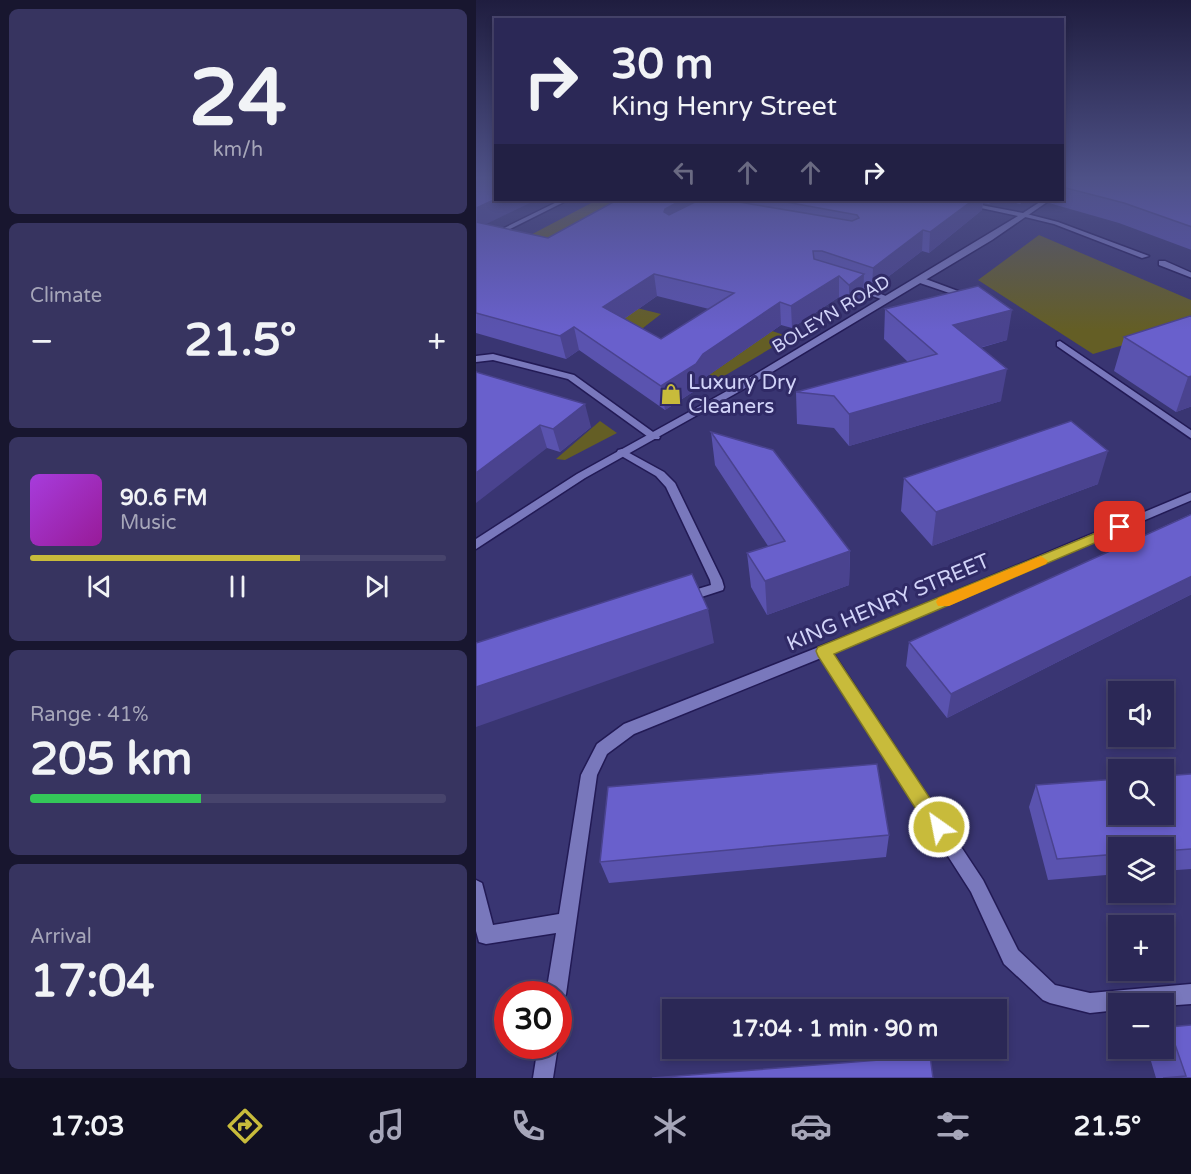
<!DOCTYPE html>
<meta charset="utf-8">
<style>
:root{--surface:#2b2856;--page:#373460;--text:#f1f3f6;--muted:#a6a6b9;--line:#47446c;--accent:#c8bb3b}
body{margin:0;font-family:"Varela Round",sans-serif;background:var(--page);color:var(--text);height:100vh;display:flex;flex-direction:column;font-size:22px;white-space:nowrap}
*{box-sizing:border-box;margin:0}
p{font-size:20px;color:var(--muted)}
.icon{flex:none;width:33px;height:33px;fill:none;stroke:currentColor;stroke-width:2;stroke-linecap:round;stroke-linejoin:round}
.map{position:relative;flex:1;overflow:hidden}
.drawer{display:flex;flex-direction:column;gap:9px;padding:9px;background:#18162f;width:476px}
.drawer>*{flex:none}
.banner{position:absolute;left:18px;top:18px;width:570px;height:183px;border-radius:0px;box-shadow:0 3px 9px #0003,0 0 0 2px var(--line);background:#2b2856;color:var(--text);overflow:hidden}
.controls{position:absolute;left:632px;top:681px;display:grid;gap:12px}
.controls a{display:grid;place-items:center;width:66px;height:66px;border-radius:0px;background:var(--surface);box-shadow:0 3px 9px #0003,0 0 0 2px var(--line);font-size:30px}
.speed{position:absolute;left:18px;top:981px;display:flex;gap:12px;font-size:30px;font-weight:700;text-align:center}
.speed>*{display:grid;place-content:center;width:78px;height:78px;border-radius:50%;background:var(--surface);box-shadow:0 3px 9px #0003,0 0 0 2px var(--line);line-height:1}
.speed .limit{border:9px solid #d22;background:#fff;color:#111}
.pin{position:absolute;display:grid;place-items:center;width:51px;height:51px;color:#fff;margin:-26px;border-radius:12px;box-shadow:0 3px 9px #0006}
.me{position:absolute;width:66px;margin:-33px;rotate:327deg;stroke-linejoin:round;filter:drop-shadow(0 0 4px #0008)}
.turn{display:flex;align-items:center;gap:21px;height:126px;padding:0 18px;font-size:27px}
.turn .icon{width:78px;height:78px;stroke-width:2.5}
.turn b{display:block;font-size:42px;line-height:51px}
.lanes{display:flex;align-items:center;height:57px;padding:0 18px;background:#0003;justify-content:center;gap:30px;direction:ltr}
.lanes .off{opacity:.35}
.big{font-size:45px;font-weight:700;line-height:1.1}
.drawer .tile{flex:1;display:flex;flex-direction:column;justify-content:center;gap:9px;min-width:0;padding:0 21px;border-radius:9px;background:var(--page)}
.drawer .dial{align-items:center;gap:0}
.dial b{font-size:78px;line-height:1}
.song{display:flex;align-items:center;gap:18px}
.cover{width:72px;height:72px;border-radius:9px;background:linear-gradient(135deg,hsl(280 70% 55%),hsl(300 70% 35%))}
.played{height:6px;border-radius:3px;background:linear-gradient(90deg,var(--accent) 65%,var(--line) 65%)}
.keys{display:flex;justify-content:space-around;direction:ltr}
.heat{display:flex;justify-content:space-between;align-items:center;font-size:33px;direction:ltr}
.charge{height:9px;border-radius:4px;background:linear-gradient(90deg,#34c759 41%,var(--line) 0)}
.trip{position:absolute;left:186px;top:999px;width:345px;height:60px;border-radius:0px;background:var(--surface);box-shadow:0 3px 9px #0003,0 0 0 2px var(--line);font-weight:700;line-height:60px;text-align:center}
.tabs{display:flex;height:96px;justify-content:space-around;align-items:center;background:#111022;color:var(--muted)}
.tabs .icon{width:42px;height:42px}
.tabs .on{color:var(--accent)}
.tabs b{font-size:27px;color:var(--text)}
main{display:flex;flex:1;min-height:0}
.map>svg:first-child{display:block}
</style>
<main>
<section class="drawer">
<div class="tile dial"><b>24</b><p>km/h</p></div>
<div class="tile"><p>Climate</p>
<div class="heat"><a>−</a><b class="big">21.5°</b><a>+</a></div>
</div>
<div class="tile">
<div class="song"><i class="cover"></i><div><b>90.6 FM</b><p>Music</p></div></div>
<div class="played"></div>
<div class="keys"><svg class="icon" aria-label="previous" viewBox="0 0 24 24"><path d="M18 5L8 12l10 7zM5 5v14"/></svg><svg class="icon" aria-label="pause" viewBox="0 0 24 24"><path d="M8 5v14M16 5v14"/></svg><svg class="icon" aria-label="next" viewBox="0 0 24 24"><path d="M6 5l10 7-10 7zM19 5v14"/></svg></div>
</div>
<div class="tile"><p>Range · 41%</p><b class="big">205 km</b><div class="charge"></div></div>
<div class="tile"><p>Arrival</p><b class="big">17:04</b></div>
</section>
<div class="map">
<svg width="716" height="1078" viewBox="0 0 716 1078">
<rect width="100%" height="100%" fill="#393572"/>
<path fill="#645e25" d="M121,200H151L75,246L45,240Z
M563,235L715,300V325L617,354L502,280Z
M113,296L185,314L140,349Z
M296,331L314,337L243,379L233,375Z
M124,421L141,433L89,460L80,459Z"/>
<g fill="none" stroke-linecap="round" stroke-linejoin="round">
<defs>
<path id="service" d="M441,278H447L498,297L491,299L441,282Z
M584,341L716,431V439L581,346V342Z
M146,449L188,472L199,483L246,580L248,587L247,590L210,602L205,600L204,597L205,594L235,585L234,580L190,487L180,476L142,454L141,452L142,450Z"/>
<path id="minor" d="M85,200H92L22,235L16,234Z
M547,213L582,222L673,256L666,258L578,224L545,216V214Z
M683,261H689L716,273V278L683,265Z
M370,283H376L415,298L408,300L370,287Z
M17,354L98,375L184,437L183,439H175L92,379L17,360L0,362V356Z
M716,492V500L357,653L507,880L542,950L579,985L614,993L716,984V1004L687,1006V1004H642V1010L614,1013L574,1003L567,1000L528,964L495,892L345,658L158,734L131,754L121,775L90,994L87,1001L82,1003V994H70L80,933L10,944L3,942L0,931V880L6,883L17,925L83,914L105,775L121,744L148,724L401,624Z
M62,1046H82L77,1078H57Z"/>
<path id="tertiary" d="M468,200H478L547,213L567,200H574L516,240L266,390L109,478L0,549V539L101,474L260,386L542,216Z"/>
</defs>
<use href="#service" stroke="#221a55" stroke-width="3"/>
<use href="#minor" stroke="#221a55" stroke-width="3"/>
<use href="#tertiary" stroke="#221a55" stroke-width="3"/>
<use href="#service" fill="#7978bc" fill-rule="evenodd"/>
<use href="#minor" fill="#7978bc" fill-rule="evenodd"/>
<use href="#tertiary" fill="#7978bc" fill-rule="evenodd"/>
</g>
<path fill="#5a53af" fill-rule="evenodd" d="M0,179L10,224L72,238L141,200H520L513,204L507,203L506,210L453,253L446,251L396,289L388,286L387,296L373,307L363,297L316,328L305,325L230,377L223,388L189,410L103,350L90,359L0,333ZM181,296L233,309L185,339L148,319Z
M586,179H716V250L643,223L573,203L574,200H586Z
M525,200H549L544,204Z
M409,309L531,340L504,348L525,401L373,446L358,428L321,424L320,392L432,362L408,339Z
M716,317V406L700,412L638,371L648,337Z
M0,372L115,427L84,452L71,448Z
M235,432L374,551L373,585L291,615L275,587L271,553L292,546L239,465Z
M428,478L622,484L456,546L425,511Z
M716,513V594L471,718L430,666L433,642L715,514Z
M716,774V869L687,871V848H642V874L572,880L553,807L560,785Z
M413,835L410,857L133,883L124,862Z
M693,1027L716,1078H680L672,1051L674,1048H687V1034Z"/>
<path fill="#4a438f" d="M20,199L60,200L0,229V208Z
M206,200H218L219,212L192,229L188,212L189,209Z
M255,200H268V203L256,211Z
M497,200H507L506,210L453,253L454,232Z
M514,200H520L513,204Z
M447,230L446,251L396,289L397,268Z
M178,274L181,296L132,330L127,307Z
M388,274L387,296L373,307V285Z
M363,276V297L316,328L315,306Z
M304,302L305,325L230,377L223,388L189,410L185,386L227,354Z
M536,310L531,340L473,356L477,325Z
M98,327L103,350L90,359L84,336Z
M531,369L525,401L373,446V414Z
M716,376V406L700,412L712,377Z
M109,404L115,427L84,452L77,429Z
M64,425L71,448L0,503V473Z
M632,451L622,484L456,546L460,512Z
M374,551L373,585L291,615L289,581Z
M716,576V594L471,718L475,694Z
M232,609L238,643L0,727V687Z"/>
<path fill="#6960cc" stroke="#4a438f" stroke-width="1.5" fill-rule="evenodd" d="M0,179H20V199L0,208Z
M586,179H716V227L648,203L586,187Z
M141,200H206L189,209L188,212L193,215L223,200H251L376,221L383,218L381,215L299,200H497L454,232L447,230L397,268L346,251H337L338,259L388,274L373,285L363,276L315,306L304,302L227,354L220,364L185,386L98,327L84,336L0,313V222L72,238ZM178,274L258,293L185,339L127,307Z
M502,286L536,310L477,325L531,369L373,414L358,396L320,392L461,354L409,309Z
M714,316L716,317V376L712,377L648,337Z
M0,372L109,404L77,429L64,425L0,473Z
M595,421L632,451L460,512L428,478Z
M235,432L297,450L374,551L289,581L271,553L309,541Z
M716,514V576L475,694L433,642Z
M216,574L232,609L0,687V643Z
M401,764L413,835L124,862L132,787Z
M716,774V849L687,851V848H642V854L581,859L560,785L642,779V814H687V776Z
M716,1025V1078H687L710,1076L693,1027Z
M454,1056L457,1078H176Z"/>
<linearGradient id="sky" x2="0" y2="1"><stop stop-color="#1f1d3f"/><stop offset="0.54" stop-color="#4e5187"/><stop offset="1" stop-color="#4e5187" stop-opacity="0"/></linearGradient>
<rect width="716" height="330" fill="url(#sky)"/>
<path fill="#c8bb3b" stroke="#827a26" stroke-width="1.5" d="M644,523L649,524V530L358,654L469,821L472,827L469,834L463,836L456,834L342,656L340,651L342,647Z"/>
<path fill="#f59e0b" d="M565,556L572,561L570,564L473,606H462L460,602L462,598Z"/>
<defs>
<symbol id="shop-bare" viewBox="-9 -9 18 18"><path d="M-5-2.5h2.3a2.7 3.5 0 0 1 5.4 0H5L5.5 6h-11ZM-1.5-2.5h3a1.5 2.3 0 0 0-3 0Z" fill="#c8bb3b" stroke="#302a66" stroke-width="2.5" paint-order="stroke"/></symbol>
</defs>
<g fill-rule="evenodd">
<use href="#shop-bare" x="180" y="379" width="30" height="30"/>
</g>
<g text-anchor="middle" stroke-width="6" stroke-linejoin="round" paint-order="stroke">
<g font-size="18" fill="#d1d3f8" stroke="#302a66">
<text transform="translate(355 314) rotate(-31)" y="6">BOLEYN ROAD</text>
</g>
<g font-size="21" fill="#d1d3f8" stroke="#302a66" text-anchor="start">
<text x="212" y="389">Luxury Dry<tspan x="212" dy="24">Cleaners</tspan></text>
</g>
<g font-size="21" fill="#d1d3f8" stroke="#302a66">
<text transform="translate(412 602) rotate(-23)" y="7">KING HENRY STREET</text>
</g>
</g>
</svg>
<div class="controls">
<a><svg class="icon" aria-label="sound" viewBox="0 0 24 24"><path d="M4 9h4l5-4v14l-5-4H4zM17 9q2 3 0 6"/></svg></a>
<a><svg class="icon" aria-label="search" viewBox="0 0 24 24"><circle cx="10" cy="10" r="6"/><path d="M15 15l6 6"/></svg></a>
<a><svg class="icon" aria-label="layers" viewBox="0 0 24 24"><path d="M12 4l9 5-9 5-9-5zM3 14l9 5 9-5"/></svg></a>
<a>+</a>
<a>−</a>
</div>
<div class="speed"><div class="limit">30</div></div>
<div class="pin" style="left:644px;top:527px;background:#d93025"><svg class="icon" aria-label="arrive" viewBox="0 0 24 24"><path d="M6 21V4h12l-3 4 3 4H6"/></svg></div>
<svg class="me" style="left:463px;top:827px" viewBox="-20 -20 40 40"><circle r="17" fill="#c8bb3b" stroke="#fff" stroke-width="3"/><path d="M0-11L8 9 0 5-8 9z" fill="#fff"/></svg>
<div class="trip">17:04 · 1 min · 90 m</div>
<div class="banner">
<div class="turn"><svg class="icon" aria-label="right" viewBox="0 0 24 24"><path d="M7 20v-9h11M14 6l5 5-5 5"/></svg><div><b>30 m</b>King Henry Street</div></div>
<div class="lanes"><svg class="icon off" aria-label="left" viewBox="0 0 24 24"><path d="M17 20v-9H6M10 6l-5 5 5 5"/></svg><svg class="icon off" aria-label="ahead" viewBox="0 0 24 24"><path d="M12 20V5M6 11l6-6 6 6"/></svg><svg class="icon off" aria-label="ahead" viewBox="0 0 24 24"><path d="M12 20V5M6 11l6-6 6 6"/></svg><svg class="icon" aria-label="right" viewBox="0 0 24 24"><path d="M7 20v-9h11M14 6l5 5-5 5"/></svg></div>
</div>
</div>
</main>
<nav class="tabs">
<b>17:03</b>
<svg class="icon on" aria-label="directions" viewBox="0 0 24 24"><path d="M12 3l9 9-9 9-9-9zM9 14v-3h6M13 9l2 2-2 2"/></svg>
<svg class="icon" aria-label="music" viewBox="0 0 24 24"><path d="M9 18V5l10-2v13"/><circle cx="6" cy="18" r="3"/><circle cx="16" cy="16" r="3"/></svg>
<svg class="icon" aria-label="phone" viewBox="0 0 24 24"><path d="M5 4h4l2 5-3 2q2 4 5 5l2-3 5 2v4C11 20 4 13 5 4z"/></svg>
<svg class="icon" aria-label="climate" viewBox="0 0 24 24"><path d="M12 3v18M4 7l16 10M4 17L20 7"/></svg>
<svg class="icon" aria-label="car" viewBox="0 0 24 24"><path d="M5 17H2v-5l4-1 3-4h7l3 4 3 1v5h-3M9 17h6M6 11h13"/><circle cx="7" cy="17" r="2"/><circle cx="17" cy="17" r="2"/></svg>
<svg class="icon" aria-label="filters" viewBox="0 0 24 24"><path d="M4 7h16M4 17h16"/><circle cx="9" cy="7" r="2"/><circle cx="15" cy="17" r="2"/></svg>
<b>21.5°</b>
</nav>
